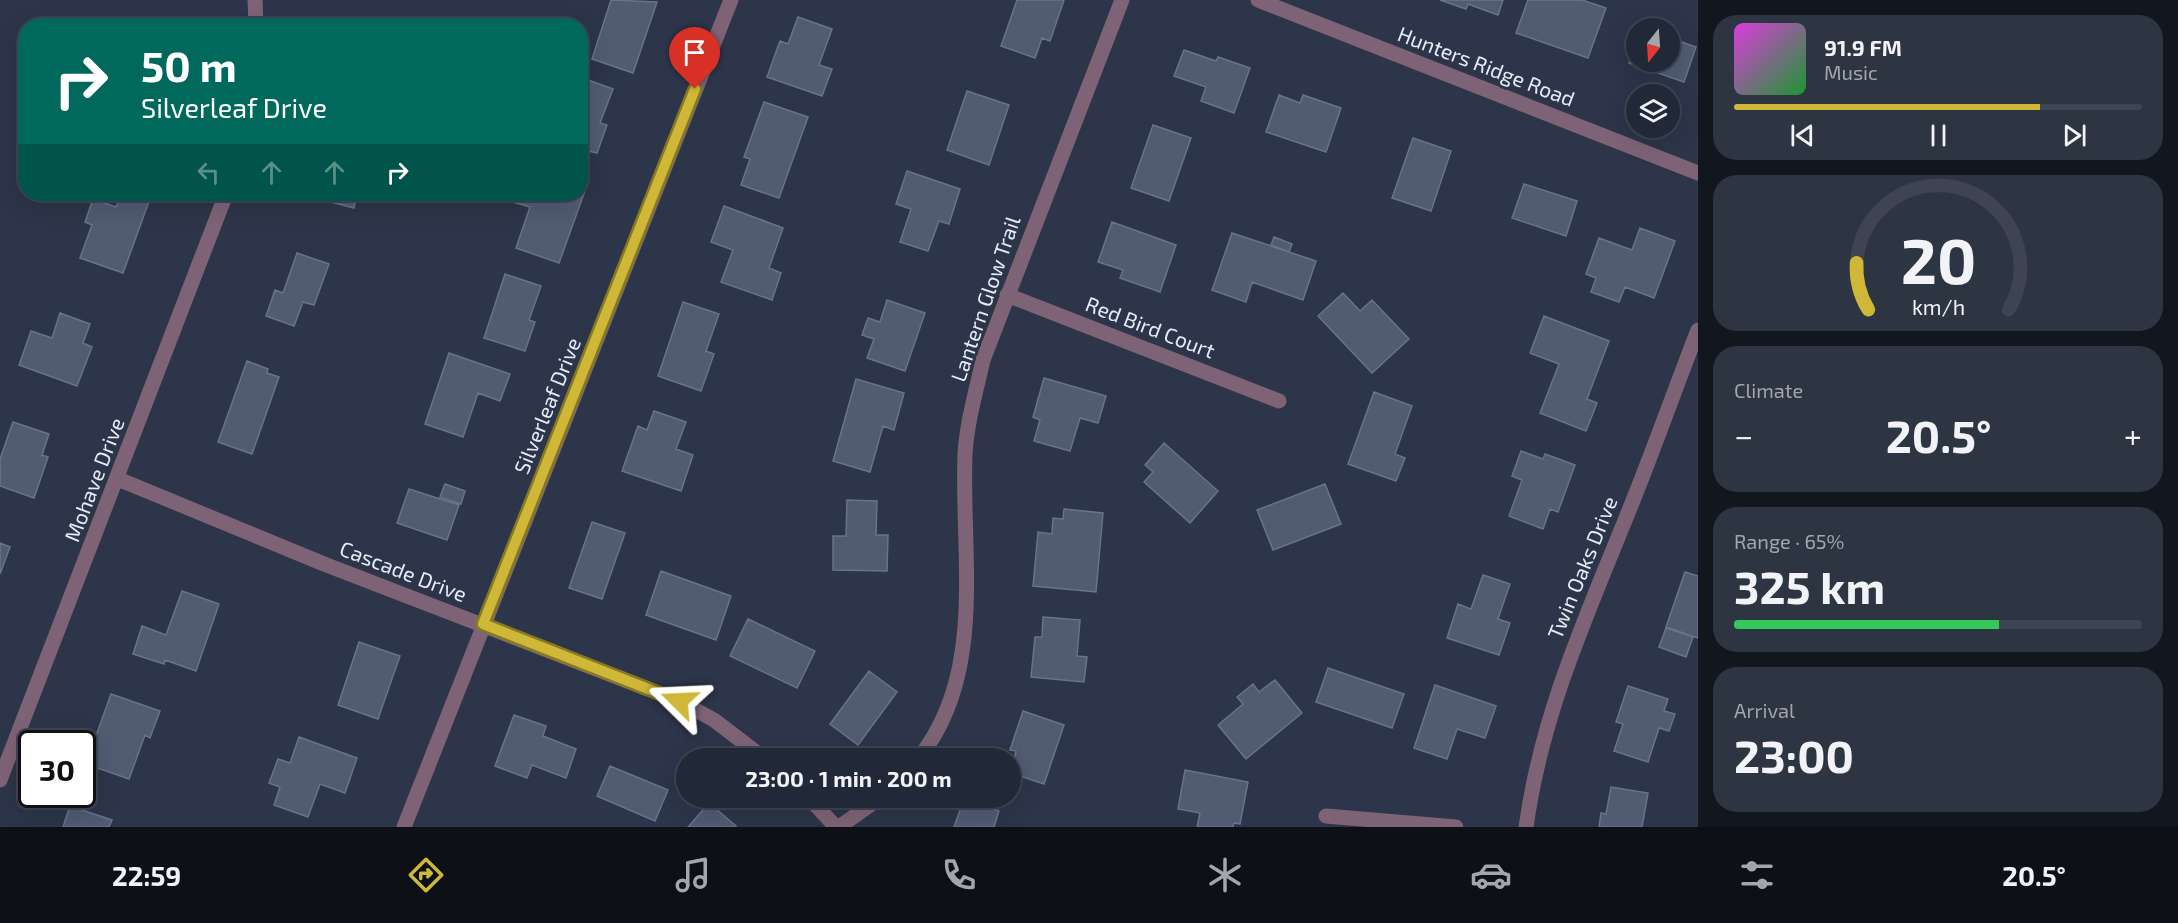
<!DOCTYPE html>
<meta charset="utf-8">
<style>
:root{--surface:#212837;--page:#2d3442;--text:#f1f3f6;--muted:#a2a6ad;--line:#3e4452;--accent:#cfb837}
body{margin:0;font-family:"Exo 2",sans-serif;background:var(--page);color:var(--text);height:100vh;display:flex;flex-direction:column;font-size:22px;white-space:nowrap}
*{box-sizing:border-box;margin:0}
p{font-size:20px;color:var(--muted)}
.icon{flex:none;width:33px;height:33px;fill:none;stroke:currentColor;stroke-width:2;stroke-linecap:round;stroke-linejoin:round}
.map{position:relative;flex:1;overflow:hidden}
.drawer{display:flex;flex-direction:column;gap:15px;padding:15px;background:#12161e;width:480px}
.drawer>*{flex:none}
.guide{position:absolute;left:18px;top:18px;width:570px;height:183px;border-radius:24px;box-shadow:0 6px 24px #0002,0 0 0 2px var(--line);background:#00695c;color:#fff;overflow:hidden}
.needle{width:39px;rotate:197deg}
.controls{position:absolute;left:1626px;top:18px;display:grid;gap:12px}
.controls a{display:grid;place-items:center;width:54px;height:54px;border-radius:50%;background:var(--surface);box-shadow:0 6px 24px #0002,0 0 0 2px var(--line);font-size:30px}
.speed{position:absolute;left:18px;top:730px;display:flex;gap:12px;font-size:30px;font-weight:700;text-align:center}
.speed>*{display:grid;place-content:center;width:78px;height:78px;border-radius:50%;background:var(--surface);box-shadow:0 6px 24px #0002,0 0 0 2px var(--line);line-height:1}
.speed .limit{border:3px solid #111;border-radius:9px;background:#fff;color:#111}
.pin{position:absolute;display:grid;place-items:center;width:51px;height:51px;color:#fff;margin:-62px -26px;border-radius:50% 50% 50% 0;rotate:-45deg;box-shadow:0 0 6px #0007}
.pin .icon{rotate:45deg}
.me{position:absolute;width:66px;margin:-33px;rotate:291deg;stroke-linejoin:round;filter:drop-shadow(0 0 4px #0008)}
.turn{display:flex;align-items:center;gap:21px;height:126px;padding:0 24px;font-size:27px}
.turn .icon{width:78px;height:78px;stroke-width:2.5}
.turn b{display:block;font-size:42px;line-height:51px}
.lanes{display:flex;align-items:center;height:57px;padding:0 24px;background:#0003;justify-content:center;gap:30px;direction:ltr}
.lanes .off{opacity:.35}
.big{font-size:45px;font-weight:700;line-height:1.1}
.drawer .card{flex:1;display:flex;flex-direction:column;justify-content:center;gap:9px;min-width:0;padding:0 21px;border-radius:24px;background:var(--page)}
.drawer .dial{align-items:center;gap:0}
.dial svg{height:156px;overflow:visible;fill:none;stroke:var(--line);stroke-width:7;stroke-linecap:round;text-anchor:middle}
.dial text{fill:var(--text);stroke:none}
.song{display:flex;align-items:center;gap:18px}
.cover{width:72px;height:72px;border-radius:9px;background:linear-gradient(135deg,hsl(300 70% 55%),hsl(130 70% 35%))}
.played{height:6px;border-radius:3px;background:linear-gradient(90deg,var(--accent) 75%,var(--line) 75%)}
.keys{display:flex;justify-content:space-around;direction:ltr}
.heat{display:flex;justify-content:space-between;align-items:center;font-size:33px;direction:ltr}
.charge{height:9px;border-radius:4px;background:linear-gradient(90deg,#34c759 65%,var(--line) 0)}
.trip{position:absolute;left:676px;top:748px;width:345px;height:60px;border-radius:30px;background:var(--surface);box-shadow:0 6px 24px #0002,0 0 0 2px var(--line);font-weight:700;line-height:60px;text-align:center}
.dock{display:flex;height:96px;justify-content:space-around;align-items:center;background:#0d1016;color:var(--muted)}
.dock .icon{width:42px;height:42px}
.dock .current{color:var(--accent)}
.dock b{font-size:27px;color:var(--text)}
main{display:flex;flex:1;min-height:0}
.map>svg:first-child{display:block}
</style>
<main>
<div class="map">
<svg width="1698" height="827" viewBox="0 0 1698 827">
<rect width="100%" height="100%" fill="#2c3549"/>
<path fill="#515b71" stroke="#697389" stroke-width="1.5" d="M611,0L657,2L633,73L592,59Z
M1017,0H1064L1050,41L1042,38L1035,58L1001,46Z
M1440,0H1503L1498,15L1468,4L1466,9Z
M1528,0H1582L1606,8L1588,58L1516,33Z
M798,17L832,29L819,65L832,69L822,96L767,77L780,41L788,44Z
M1670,38L1696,47L1684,82L1629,63L1636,40V62H1670Z
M1184,50L1216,61L1218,57L1250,68L1234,113L1201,101L1206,87L1174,76Z
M580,77L613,89L600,123L607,125L597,153L589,151L583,167L580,166Z
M967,91L1009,105L989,165L947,150Z
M1279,95L1300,103L1303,95L1341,108L1326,152L1266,132Z
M764,102L808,117L779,198L741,185L750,159L744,157Z
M1153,125L1191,138L1169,201L1131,188Z
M1413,138L1451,151L1431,211L1392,198Z
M907,171L960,189L949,224L939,221L928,251L900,242L911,209L896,204Z
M1524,184L1577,201L1566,236L1512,218Z
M580,186L586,188L559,263L516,248L530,207L513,202L516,194H580Z
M121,194L151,196L123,273L80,258L92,225L85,222L93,199L116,207Z
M313,194H357L354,208L312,197Z
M724,206L783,228L769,268L781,273L772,300L721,282L733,250L711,242Z
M1112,222L1176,245L1160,292L1120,278L1123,270L1098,262Z
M1640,228L1675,241L1654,298L1625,287L1619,302L1591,292L1596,278L1586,274L1599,238L1632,250Z
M1232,233L1316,261L1303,300L1252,282L1246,302L1212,290Z
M1274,237L1292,244L1289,252L1271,245Z
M297,253L329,264L314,305L303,302L294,326L266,316L275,290L283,293Z
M505,274L541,286L529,320L535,322L525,351L484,338Z
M1343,293L1360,311L1372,300L1409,339L1372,373L1318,316Z
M887,300L925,313L905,371L867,358L874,339L862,335L868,318L880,322Z
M683,302L719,314L706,351L714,354L701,391L658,376Z
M60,313L90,324L83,343L92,347L77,386L19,365L31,331L52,338Z
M1544,316L1609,341L1587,399L1597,403L1586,431L1540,413L1559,364L1530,353Z
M449,353L510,374L500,401L478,393L463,437L425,424Z
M247,361L268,369L267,373L279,377L252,454L218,442Z
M1044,378L1106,396L1098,423L1080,418L1070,451L1034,441L1040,420L1033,417Z
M856,379L904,393L894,430L883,426L870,472L833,461Z
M1374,392L1412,406L1395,454L1405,458L1396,481L1348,464Z
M654,411L686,422L676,449L693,455L681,491L622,471L638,426L647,430Z
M13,422L49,434L42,455L48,457L34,498L0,486V459Z
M1164,443L1218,491L1190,523L1144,482L1153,472L1145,465Z
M1521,451L1543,459L1545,454L1575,465L1558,512L1550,509L1543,529L1509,516L1522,480L1512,476Z
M445,484L465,491L461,504L440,497Z
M1325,484L1341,524L1273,550L1257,510Z
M409,489L459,505L447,540L397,523Z
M847,500L877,501L876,535H888L887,571L833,570V536H846Z
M1064,509L1103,513L1096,592L1033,586L1038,532L1052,534L1053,518L1063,519Z
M592,522L625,533L602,599L569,588Z
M0,543L10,547L0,574Z
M661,571L731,596L716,640L646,615Z
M1685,572L1698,576V638L1666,627Z
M1483,575L1510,584L1498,619L1510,623L1499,655L1447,638L1458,604L1471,609Z
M182,591L219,604L196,671L165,660L164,664L133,654L142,626L166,635Z
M1043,617L1080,620L1077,656L1087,657L1084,682L1031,677L1035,637H1042Z
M748,619L815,651L797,688L730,656Z
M1666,628L1693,637L1686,657L1659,647Z
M359,642L400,656L378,719L338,705Z
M1328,668L1404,694L1392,728L1316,702Z
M869,671L897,692L858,745L830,724Z
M1275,680L1302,713L1246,759L1218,725L1243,704L1237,697L1253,684L1259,692Z
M1435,685L1496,706L1485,738L1457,729L1447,759L1414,748Z
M1628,686L1668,699L1664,711L1675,714L1669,731L1659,728L1648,762L1614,751L1623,724L1616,722Z
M111,694L160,711L150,738L145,735L129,779L86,764Z
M1023,711L1064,725L1044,784L1011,773L1016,751L1010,750Z
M514,715L546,726L543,736L576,749L566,778L532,765L527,778L495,766Z
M299,737L357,758L345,793L320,784L308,817L274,805L280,787L269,783L278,759L290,763Z
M610,766L668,790L655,821L597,796Z
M1185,770L1248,782L1240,824L1234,823L1233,827H1197L1200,813L1178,809Z
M1611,787L1648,793L1642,827H1599L1601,813L1606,814Z
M964,799L999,811L994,827H954Z
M709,803L736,826L735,827H688Z
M70,806L112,820L109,827H63Z"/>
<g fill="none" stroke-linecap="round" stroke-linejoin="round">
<path stroke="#7e6377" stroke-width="15" d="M255,0L256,26
M1258,0L1698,173
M1007,295L1279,401
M118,479L324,564L679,701L714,720L765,759
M918,759C987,674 961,556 965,454C967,422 976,391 983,360L1122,0
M0,780L226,194
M809,798L836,827
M1326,816L1456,827
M404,827L731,0
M839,827L880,798
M1526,827C1542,712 1587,615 1630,508C1654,449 1675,389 1698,330"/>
</g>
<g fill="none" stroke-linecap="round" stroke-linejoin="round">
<defs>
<path id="route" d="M679,701L483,624L695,89"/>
</defs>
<use href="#route" stroke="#877824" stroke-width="15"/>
<use href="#route" stroke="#cfb837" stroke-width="10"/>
</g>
<g text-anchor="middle" stroke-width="6" stroke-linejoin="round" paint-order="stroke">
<g font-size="21" fill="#e5ebf7" stroke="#2c3549">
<text transform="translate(1486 67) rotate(21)" y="7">Hunters Ridge Road</text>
<text transform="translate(986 299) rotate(-71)" y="7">Lantern Glow Trail</text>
<text transform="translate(1150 328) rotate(21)" y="7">Red Bird Court</text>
<text transform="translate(548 406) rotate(-68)" y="7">Silverleaf Drive</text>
<text transform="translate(95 480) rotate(-69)" y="7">Mohave Drive</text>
<text transform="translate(1583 568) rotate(-68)" y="7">Twin Oaks Drive</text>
<text transform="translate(403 572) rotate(21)" y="7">Cascade Drive</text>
</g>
</g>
</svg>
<div class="controls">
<a><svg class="needle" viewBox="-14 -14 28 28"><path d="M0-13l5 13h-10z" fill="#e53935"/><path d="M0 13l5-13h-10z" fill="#a2a6ad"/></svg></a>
<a><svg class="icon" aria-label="layers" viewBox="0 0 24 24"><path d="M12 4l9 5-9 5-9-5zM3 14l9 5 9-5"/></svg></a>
</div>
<div class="speed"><div class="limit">30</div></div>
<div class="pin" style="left:695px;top:89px;background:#d93025"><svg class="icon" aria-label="arrive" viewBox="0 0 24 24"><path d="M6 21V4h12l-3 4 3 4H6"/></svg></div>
<svg class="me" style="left:679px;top:701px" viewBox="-20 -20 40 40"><path d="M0-17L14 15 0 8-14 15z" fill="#cfb837" stroke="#fff" stroke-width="4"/></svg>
<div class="trip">23:00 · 1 min · 200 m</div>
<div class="guide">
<div class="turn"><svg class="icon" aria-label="right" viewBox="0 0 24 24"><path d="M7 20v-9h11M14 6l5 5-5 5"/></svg><div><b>50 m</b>Silverleaf Drive</div></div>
<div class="lanes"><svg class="icon off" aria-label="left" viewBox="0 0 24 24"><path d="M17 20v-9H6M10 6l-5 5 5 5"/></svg><svg class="icon off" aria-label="ahead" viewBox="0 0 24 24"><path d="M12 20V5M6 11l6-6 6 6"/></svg><svg class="icon off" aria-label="ahead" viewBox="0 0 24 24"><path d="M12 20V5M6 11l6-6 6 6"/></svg><svg class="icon" aria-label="right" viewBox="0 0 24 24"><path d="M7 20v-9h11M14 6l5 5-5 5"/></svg></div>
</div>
</div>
<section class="drawer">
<div class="card">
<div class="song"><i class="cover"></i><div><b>91.9 FM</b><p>Music</p></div></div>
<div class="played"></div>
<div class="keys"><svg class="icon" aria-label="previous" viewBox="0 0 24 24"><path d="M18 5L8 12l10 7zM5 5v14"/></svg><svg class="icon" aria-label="pause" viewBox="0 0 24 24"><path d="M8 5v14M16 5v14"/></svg><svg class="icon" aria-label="next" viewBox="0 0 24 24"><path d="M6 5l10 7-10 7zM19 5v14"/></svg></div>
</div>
<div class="card dial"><svg viewBox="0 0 100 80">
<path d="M14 69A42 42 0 1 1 86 69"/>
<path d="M14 69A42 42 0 0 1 8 45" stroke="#cfb837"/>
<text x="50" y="56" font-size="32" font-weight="700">20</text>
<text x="50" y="72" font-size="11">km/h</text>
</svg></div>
<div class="card"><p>Climate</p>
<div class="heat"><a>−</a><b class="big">20.5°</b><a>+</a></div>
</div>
<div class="card"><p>Range · 65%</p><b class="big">325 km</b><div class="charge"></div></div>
<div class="card"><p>Arrival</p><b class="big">23:00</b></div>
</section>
</main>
<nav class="dock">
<b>22:59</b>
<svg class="icon current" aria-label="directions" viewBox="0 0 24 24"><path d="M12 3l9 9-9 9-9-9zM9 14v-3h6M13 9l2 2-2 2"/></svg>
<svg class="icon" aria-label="music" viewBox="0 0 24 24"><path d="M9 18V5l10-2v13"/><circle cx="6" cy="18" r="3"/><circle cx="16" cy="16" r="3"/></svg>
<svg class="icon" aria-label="phone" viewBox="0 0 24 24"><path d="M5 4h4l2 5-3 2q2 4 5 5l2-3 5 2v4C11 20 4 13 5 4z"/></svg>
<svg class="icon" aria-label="climate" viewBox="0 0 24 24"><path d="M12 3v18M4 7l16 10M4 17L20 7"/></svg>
<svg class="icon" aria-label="car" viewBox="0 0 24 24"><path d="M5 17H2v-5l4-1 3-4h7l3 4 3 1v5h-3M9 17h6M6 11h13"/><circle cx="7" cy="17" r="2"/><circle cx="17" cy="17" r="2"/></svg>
<svg class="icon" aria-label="filters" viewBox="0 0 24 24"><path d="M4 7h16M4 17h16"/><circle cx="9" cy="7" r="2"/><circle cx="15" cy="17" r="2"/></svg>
<b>20.5°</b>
</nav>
